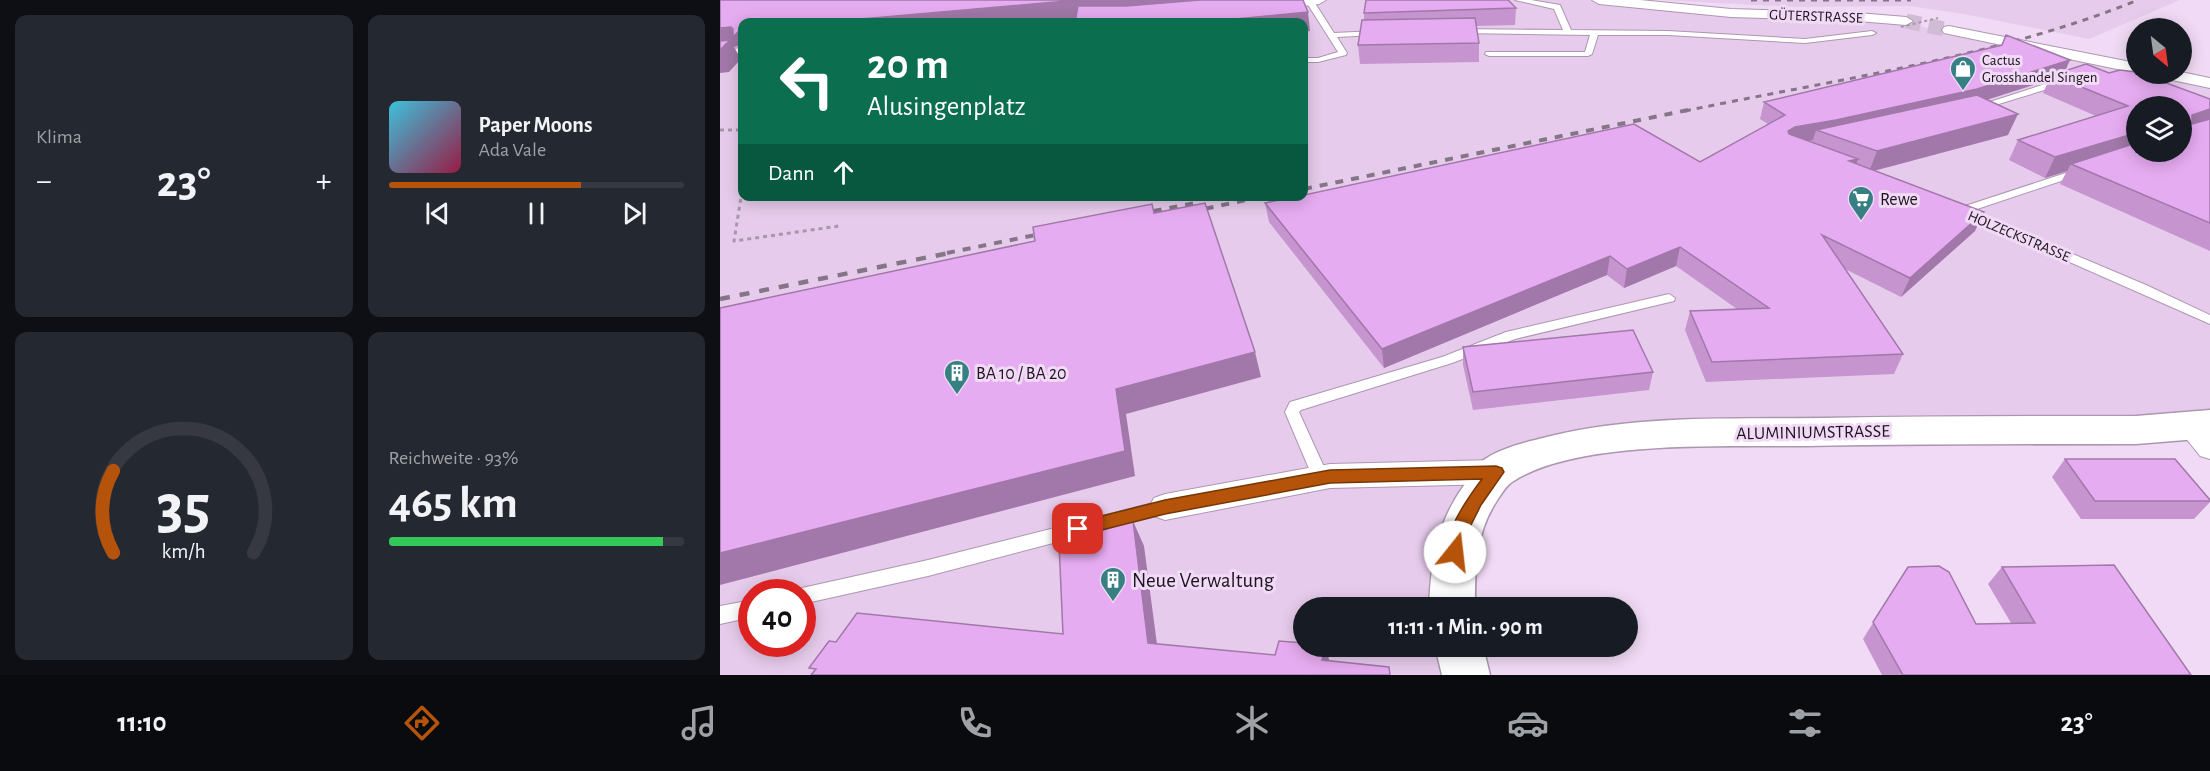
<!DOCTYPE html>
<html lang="de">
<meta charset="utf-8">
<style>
:root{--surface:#171b24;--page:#242831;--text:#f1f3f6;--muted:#9ea1a6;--line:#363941;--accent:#b45309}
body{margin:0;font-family:"Alegreya Sans",sans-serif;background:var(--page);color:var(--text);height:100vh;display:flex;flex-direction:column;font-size:22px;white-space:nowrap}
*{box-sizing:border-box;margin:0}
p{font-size:20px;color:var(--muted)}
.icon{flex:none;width:33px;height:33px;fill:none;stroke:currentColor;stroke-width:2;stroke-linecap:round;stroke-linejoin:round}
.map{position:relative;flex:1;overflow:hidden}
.details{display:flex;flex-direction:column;gap:15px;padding:15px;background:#0d0f14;width:720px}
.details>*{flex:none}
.top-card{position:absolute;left:18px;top:18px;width:570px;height:183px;border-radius:12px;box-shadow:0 3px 15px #0003;background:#0b6e4f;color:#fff;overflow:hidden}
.needle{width:39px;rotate:151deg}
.buttons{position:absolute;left:1406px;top:18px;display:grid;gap:12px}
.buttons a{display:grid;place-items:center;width:66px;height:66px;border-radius:50%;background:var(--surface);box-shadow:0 3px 15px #0003;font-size:30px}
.speed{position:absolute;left:18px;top:579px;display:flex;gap:12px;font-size:30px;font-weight:700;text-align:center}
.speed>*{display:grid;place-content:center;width:78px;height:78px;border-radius:50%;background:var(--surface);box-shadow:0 3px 15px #0003;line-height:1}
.speed .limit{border:9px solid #d22;background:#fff;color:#111}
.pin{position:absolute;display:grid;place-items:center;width:51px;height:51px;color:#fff;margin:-26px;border-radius:12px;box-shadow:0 3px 9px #0006}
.me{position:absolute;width:66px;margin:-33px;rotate:16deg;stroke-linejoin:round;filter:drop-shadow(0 0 4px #0008)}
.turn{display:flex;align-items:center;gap:21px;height:126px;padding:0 30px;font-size:27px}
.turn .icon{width:78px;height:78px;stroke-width:2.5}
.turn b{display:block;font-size:42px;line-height:51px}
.then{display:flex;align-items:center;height:57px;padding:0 30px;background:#0003;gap:12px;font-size:22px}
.big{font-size:45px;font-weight:700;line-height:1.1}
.details .tile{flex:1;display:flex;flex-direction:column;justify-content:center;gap:9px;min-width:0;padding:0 21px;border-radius:12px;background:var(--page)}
.details .dial{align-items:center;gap:0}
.dial svg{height:156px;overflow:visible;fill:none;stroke:var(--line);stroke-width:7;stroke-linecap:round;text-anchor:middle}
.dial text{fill:var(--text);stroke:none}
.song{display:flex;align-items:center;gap:18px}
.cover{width:72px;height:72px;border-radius:9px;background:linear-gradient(135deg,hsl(190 70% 55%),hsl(340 70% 35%))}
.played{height:6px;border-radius:3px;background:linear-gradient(90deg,var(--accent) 65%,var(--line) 65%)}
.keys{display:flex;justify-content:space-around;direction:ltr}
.heat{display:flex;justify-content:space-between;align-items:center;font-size:33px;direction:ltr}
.charge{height:9px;border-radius:4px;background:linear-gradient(90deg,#34c759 93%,var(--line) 0)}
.details .tiles{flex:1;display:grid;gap:15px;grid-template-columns:repeat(2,1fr)}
.trip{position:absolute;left:573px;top:597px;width:345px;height:60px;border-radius:30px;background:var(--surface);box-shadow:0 3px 15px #0003;font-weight:700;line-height:60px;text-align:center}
.tab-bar{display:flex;height:96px;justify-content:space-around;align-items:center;background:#090b0e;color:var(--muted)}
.tab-bar .icon{width:42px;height:42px}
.tab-bar .selected{color:var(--accent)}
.tab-bar b{font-size:27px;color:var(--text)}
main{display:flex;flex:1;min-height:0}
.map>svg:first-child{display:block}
</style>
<main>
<section class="details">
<div class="tiles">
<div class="tile"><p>Klima</p>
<div class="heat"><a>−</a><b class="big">23°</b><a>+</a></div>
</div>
<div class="tile">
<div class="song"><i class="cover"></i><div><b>Paper Moons</b><p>Ada Vale</p></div></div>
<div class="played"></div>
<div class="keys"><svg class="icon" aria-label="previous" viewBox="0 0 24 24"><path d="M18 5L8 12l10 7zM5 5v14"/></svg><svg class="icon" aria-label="pause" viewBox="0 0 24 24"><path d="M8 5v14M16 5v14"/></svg><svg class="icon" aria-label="next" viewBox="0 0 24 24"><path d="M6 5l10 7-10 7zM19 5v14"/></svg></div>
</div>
<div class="tile dial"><svg viewBox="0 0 100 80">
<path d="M14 69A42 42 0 1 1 86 69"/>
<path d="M14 69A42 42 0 0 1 14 27" stroke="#b45309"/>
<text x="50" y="56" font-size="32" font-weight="700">35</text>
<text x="50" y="72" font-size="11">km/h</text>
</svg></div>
<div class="tile"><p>Reichweite · 93%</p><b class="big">465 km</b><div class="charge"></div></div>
</div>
</section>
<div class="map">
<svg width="1490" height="675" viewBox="0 0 1490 675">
<rect width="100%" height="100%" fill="#f1daf5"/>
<path fill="#e7cbec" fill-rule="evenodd" d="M0,0H879L954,8L1171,19L1313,54L1416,71V74H1434L1490,83V424L940,435L776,472L732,607L584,608V646L739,647L746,675H0ZM22,22H584V196H22ZM1416,106H1461V152H1416ZM32,592H82V644H32Z
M941,0H1460L1369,39L1244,14L1189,6L1076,7Z"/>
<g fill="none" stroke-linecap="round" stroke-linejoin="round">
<path stroke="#d1bcd5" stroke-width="15" stroke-dasharray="15 8" stroke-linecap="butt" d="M1186,21L1229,30"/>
<defs>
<path id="lane" d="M585,0H593L614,33L657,31L661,33L657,35L617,37L627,53L626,55L598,62H584V58H598L618,52Z
M795,0H811L840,5L851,30L948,31L1085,39L1152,31L1156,33L1152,35L1085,43L948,35H878L872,54L868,56H769L765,54L766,52H865L870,35L739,33L735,31L739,29L843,30L834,9Z
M1344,78L1347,79V83L1259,110L1251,108Z
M1361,168L1365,169V173L1251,211L1426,285L1490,315V324L1234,211L1236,209Z
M949,294L955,298L954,301L795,339L732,363L581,410L579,412L609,478L607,482L601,484L595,482L593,478L565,412L570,402L722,357L786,332Z
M445,500L451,502L453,507L451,512L208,576L82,604V592H74L82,588L208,560Z
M32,600V617L0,624V606Z"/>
<path id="street" d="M567,0H606L599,4L551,10L544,6L546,3Z
M872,0H920L1011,9L1138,13L1186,17L1193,21L1186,25L1138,21L1011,17L879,4Z
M1229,26L1416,63V73L1224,33L1222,30L1224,27Z
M22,48V57L0,60V50Z
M1461,72L1490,78V88L1438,77L1436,74Z
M1471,416L1481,420L1490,429V459L1480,456L1457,427L1461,420Z
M776,460L787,464L791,472L787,480L776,484L610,488L445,520L434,516L429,507L434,498L445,494L610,464Z"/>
<path id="secondary" d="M1490,410V438L1416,444C1306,444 1196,444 1086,446C1008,447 856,439 792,482C786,486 782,493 778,499C755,533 755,568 755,608H709C711,561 717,522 745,484C750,477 755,468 761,462C775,451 798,444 815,440C909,414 1007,419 1103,418C1208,416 1312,416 1416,416Z
M715,646H763L770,675H722Z"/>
</defs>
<use href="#lane" stroke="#ac97b0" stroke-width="2"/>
<use href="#street" stroke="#ac97b0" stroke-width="2"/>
<use href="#secondary" stroke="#ac97b0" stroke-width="3"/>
<path stroke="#a897ac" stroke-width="3" stroke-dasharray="4 4" stroke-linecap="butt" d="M0,130H22
M22,191L14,241L119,226"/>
<use href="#lane" fill="#fff" fill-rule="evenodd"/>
<use href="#street" fill="#fff" fill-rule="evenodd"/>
<use href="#secondary" fill="#fff" fill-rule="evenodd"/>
<path stroke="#847587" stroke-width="3" stroke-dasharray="6 6" stroke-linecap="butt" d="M1031,0H1191
M965,111C1113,80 1278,57 1418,0"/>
<path stroke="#847587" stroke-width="4" stroke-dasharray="8 8" stroke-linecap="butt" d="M584,189L973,109
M470,212L545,196
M418,214L480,202
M227,253L330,232"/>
<path stroke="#847587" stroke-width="4.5" stroke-dasharray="10 10" stroke-linecap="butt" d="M0,299L234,252"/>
<path stroke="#a897ac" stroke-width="2" stroke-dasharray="3 3" stroke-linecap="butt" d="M1181,27L1218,18"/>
</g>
<path fill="#c694cf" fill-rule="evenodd" d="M796,8L795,25L756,26L759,43V62L640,64L638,45L644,20V13Z
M1345,70L1389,73L1490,99V251L1340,184L1347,171L1325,178L1289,160L1298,140L1376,116L1323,93L1329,80L1267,100L1288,135L1154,171L1255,231L1181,297L1125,269L1183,354L1174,374L986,382L965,330L970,311L1017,309L956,266L904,288L887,275L664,368L549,222L545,203L980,162L1048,124L1040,119L1044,102ZM1416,106L1461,152H1416Z
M743,347L933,372L929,390L753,410L743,365Z
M1345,459L1490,500V502L1474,519H1361L1332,477Z
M1188,567L1256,624L1291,623L1268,584L1282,567L1471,675H1162L1143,639Z"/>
<path fill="#a178a9" d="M358,0H554L315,22H107Z
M588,12L590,31L584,32V22H484Z
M11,27L15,35L20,30H22V53L18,46L14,47L21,59L9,72L0,73V28Z
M1350,60L1343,76L1332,75L1329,80L1250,105L1096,130L1093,140L1070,144L1068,131L1075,127Z
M1490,109V125L1461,134L1472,115Z
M1298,114L1288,135L1149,172L1157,151Z
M1416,133V148L1351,164L1347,171L1325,178L1335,157Z
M1138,159L1132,176L1129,161Z
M1264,212L1255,231L1181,297L1190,278Z
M960,247L956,266L904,288L907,269Z
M890,256L887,275L664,368L662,349Z
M535,352L541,377L406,414L415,476L0,585V553L396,389Z
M413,521L424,546L440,667L428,643Z
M606,646L611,669L602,660Z"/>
<path fill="#e6acf1" stroke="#a178a9" stroke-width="1.5" d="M0,0H358L107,22H22V30H20L13,37V29L11,27L0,28Z
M480,0H583L588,12L484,22H355L358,6H406Z
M646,0H788L796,8L644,13Z
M755,18L759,43L638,45L642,20Z
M1286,35L1350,60L1257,89L1116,120L1075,127L1068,131L1069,134L1138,159L1129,161L1264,212L1190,278L1102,235L1183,354L992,362L970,311L1049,308L960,247L907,269L890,256L662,349L545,203L576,196H584V195L914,124L980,162L1065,115L1044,102L1282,45Z
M10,40L0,50V41Z
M1366,64L1389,73L1400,70L1416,72V74H1422L1490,99V109L1472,115V124L1490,119V223L1351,164L1416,143V152H1461V106H1416V133L1335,157L1298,140L1408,106L1332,75Z
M1257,95L1298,114L1157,151L1096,130Z
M485,203L535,352L396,389L405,451L0,553V308L315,241L313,227L432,204L434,213Z
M913,330L933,372L753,392L743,347Z
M1345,459H1455L1490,500V501H1375Z
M413,521L428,643L555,655L559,641L584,643V646H606L602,660L669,667L670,675H91L96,669L89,668L109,641L116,642L137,613L343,634L339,543Z
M1394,565L1471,675H1183L1153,622L1188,567L1219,566L1229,572L1256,624L1315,623L1282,567Z"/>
<path fill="#b45309" stroke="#753606" stroke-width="1.5" d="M776,466L782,468L784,472L761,505L746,535L741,557L735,559L729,557C719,537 750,495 762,479L610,483L445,514L358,536L352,534L350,529L352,524L358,522L445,500L610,470Z"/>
<defs>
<symbol id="shop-pin" viewBox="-11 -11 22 30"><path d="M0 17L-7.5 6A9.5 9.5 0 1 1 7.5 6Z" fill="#367f82" stroke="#f1daf5"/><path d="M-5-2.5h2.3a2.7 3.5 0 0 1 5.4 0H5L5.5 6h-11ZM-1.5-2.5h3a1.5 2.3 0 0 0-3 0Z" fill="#fff"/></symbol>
<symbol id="supermarket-pin" viewBox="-11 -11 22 30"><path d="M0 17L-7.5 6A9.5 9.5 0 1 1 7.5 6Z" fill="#367f82" stroke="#f1daf5"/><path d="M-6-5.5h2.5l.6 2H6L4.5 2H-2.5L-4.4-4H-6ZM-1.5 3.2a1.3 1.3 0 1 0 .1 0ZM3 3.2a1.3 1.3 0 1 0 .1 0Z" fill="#fff"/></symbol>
<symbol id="building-pin" viewBox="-11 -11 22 30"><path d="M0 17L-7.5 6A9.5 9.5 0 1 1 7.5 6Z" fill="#367f82" stroke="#f1daf5"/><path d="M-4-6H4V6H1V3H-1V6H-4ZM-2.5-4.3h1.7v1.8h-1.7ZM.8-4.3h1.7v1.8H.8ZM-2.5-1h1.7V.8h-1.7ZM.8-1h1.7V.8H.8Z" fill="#fff"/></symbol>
</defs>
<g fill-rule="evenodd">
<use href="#shop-pin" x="1228" y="54" width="30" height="40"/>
<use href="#supermarket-pin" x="1126" y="184" width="30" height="40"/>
<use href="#building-pin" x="222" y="358" width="30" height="40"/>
<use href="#building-pin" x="378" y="565" width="30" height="40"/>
</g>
<g text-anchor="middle" stroke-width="6" stroke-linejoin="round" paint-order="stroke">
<g font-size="15" fill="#1c141e" stroke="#f1daf5">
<text transform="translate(1096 16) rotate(2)" y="5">GÜTERSTRASSE</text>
<text transform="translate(1299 236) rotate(23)" y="5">HOLZECKSTRASSE</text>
</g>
<g font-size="15" fill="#1c141e" stroke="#f1daf5" text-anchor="start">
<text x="1262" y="65">Cactus<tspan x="1262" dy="17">Grosshandel Singen</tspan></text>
</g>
<g font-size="18" fill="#1c141e" stroke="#f1daf5" text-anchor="start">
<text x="1160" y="205">Rewe</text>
<text x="256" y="379">BA 10 / BA 20</text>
</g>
<g font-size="18" fill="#1c141e" stroke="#f1daf5">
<text transform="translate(1093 432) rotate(-1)" y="6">ALUMINIUMSTRASSE</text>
</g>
<g font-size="21" fill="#1c141e" stroke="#f1daf5" text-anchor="start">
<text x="412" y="587">Neue Verwaltung</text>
</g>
</g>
</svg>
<div class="buttons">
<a><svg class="needle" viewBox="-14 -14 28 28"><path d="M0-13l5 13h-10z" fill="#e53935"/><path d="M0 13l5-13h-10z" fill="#9ea1a6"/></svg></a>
<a><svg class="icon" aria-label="layers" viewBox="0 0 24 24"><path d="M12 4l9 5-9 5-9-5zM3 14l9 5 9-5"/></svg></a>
</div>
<div class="speed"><div class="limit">40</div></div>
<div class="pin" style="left:358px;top:529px;background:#d93025"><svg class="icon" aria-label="arrive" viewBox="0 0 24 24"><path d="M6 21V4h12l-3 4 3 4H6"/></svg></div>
<svg class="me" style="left:735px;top:552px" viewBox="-20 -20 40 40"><circle r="19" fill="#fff"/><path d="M0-13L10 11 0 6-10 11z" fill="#b45309"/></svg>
<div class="trip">11:11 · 1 Min. · 90 m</div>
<div class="top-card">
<div class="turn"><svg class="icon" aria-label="left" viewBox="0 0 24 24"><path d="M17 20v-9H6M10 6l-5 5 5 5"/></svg><div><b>20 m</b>Alusingenplatz</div></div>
<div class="then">Dann<svg class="icon" aria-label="ahead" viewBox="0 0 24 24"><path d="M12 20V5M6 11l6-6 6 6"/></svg></div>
</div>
</div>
</main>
<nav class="tab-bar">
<b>11:10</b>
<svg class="icon selected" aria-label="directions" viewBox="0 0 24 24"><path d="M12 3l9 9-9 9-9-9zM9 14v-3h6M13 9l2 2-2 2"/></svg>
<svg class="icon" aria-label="music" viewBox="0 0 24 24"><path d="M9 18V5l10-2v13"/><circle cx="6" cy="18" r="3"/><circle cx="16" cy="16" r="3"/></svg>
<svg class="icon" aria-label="phone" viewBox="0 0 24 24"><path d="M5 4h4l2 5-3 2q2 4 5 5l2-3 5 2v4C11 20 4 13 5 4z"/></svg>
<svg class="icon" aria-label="climate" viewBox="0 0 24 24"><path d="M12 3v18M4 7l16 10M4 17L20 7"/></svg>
<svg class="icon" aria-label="car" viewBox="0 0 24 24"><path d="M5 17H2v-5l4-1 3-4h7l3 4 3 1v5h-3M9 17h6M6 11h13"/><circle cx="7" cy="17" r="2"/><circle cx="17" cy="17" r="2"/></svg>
<svg class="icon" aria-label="filters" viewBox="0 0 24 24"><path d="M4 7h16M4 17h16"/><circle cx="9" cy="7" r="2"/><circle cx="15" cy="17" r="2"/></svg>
<b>23°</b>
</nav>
